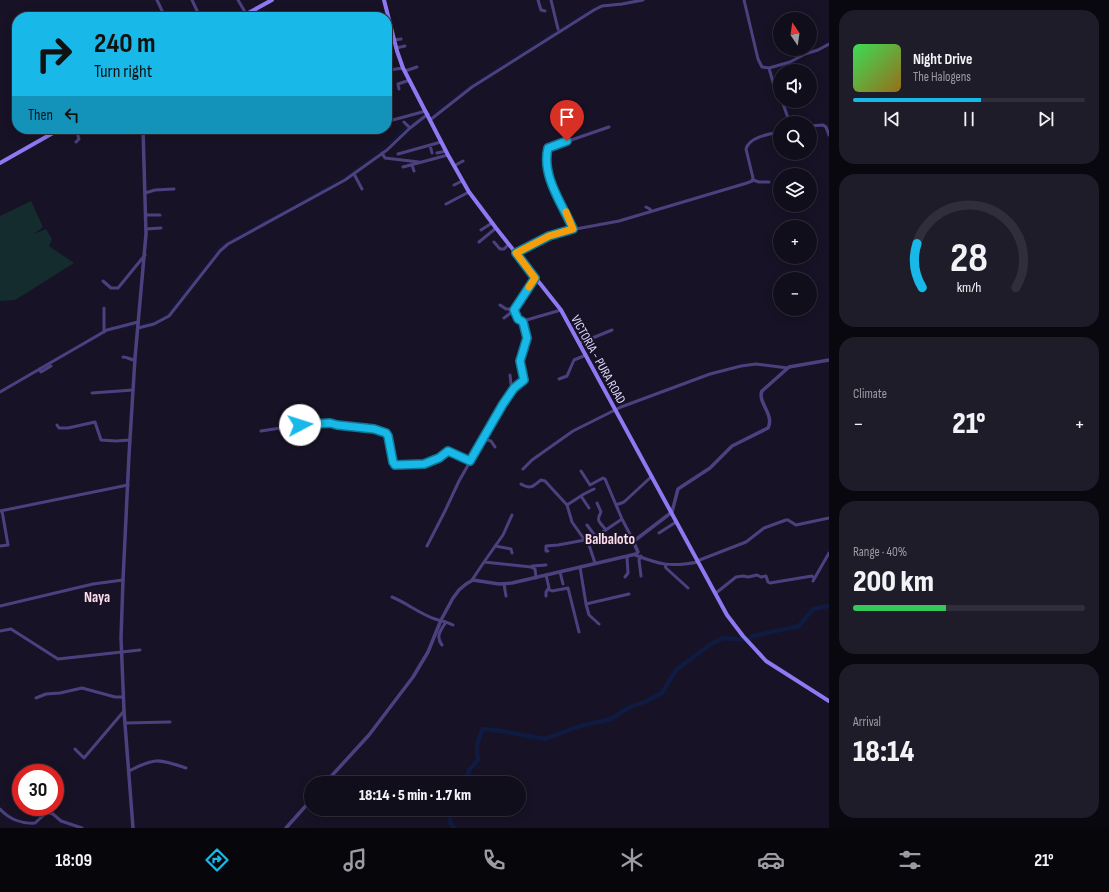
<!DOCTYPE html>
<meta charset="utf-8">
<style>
:root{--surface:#110e1c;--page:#1e1c29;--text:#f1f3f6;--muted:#9c9ca3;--line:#302e3b;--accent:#18b8e9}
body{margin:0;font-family:"Sofia Sans Condensed",sans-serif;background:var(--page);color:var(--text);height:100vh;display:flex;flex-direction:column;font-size:15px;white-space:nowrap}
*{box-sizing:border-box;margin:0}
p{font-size:13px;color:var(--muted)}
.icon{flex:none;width:22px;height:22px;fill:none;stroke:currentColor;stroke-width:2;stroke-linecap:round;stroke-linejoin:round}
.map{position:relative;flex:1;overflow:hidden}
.drawer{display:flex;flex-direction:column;gap:10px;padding:10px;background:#09080f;width:280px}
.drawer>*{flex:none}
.hud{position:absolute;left:12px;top:12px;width:380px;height:122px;border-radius:16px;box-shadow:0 2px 10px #0003,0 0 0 1px var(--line);background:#18b8e9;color:#111;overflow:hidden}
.needle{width:26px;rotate:347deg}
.controls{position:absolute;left:773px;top:12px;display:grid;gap:8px}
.controls a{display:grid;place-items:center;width:44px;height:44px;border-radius:50%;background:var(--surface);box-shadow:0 2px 10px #0003,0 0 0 1px var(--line);font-size:20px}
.speed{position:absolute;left:12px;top:764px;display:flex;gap:8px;font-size:20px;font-weight:700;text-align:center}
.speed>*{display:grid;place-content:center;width:52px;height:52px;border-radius:50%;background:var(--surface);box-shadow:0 2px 10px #0003,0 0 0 1px var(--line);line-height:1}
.speed .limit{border:6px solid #d22;background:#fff;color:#111}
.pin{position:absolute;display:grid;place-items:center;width:34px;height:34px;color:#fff;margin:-41px -17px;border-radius:50% 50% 50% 0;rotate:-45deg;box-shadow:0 0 4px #0007}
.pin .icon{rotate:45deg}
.me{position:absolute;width:44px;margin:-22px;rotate:85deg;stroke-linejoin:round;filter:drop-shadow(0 0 3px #0008)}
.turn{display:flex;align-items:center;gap:14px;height:84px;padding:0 16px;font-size:18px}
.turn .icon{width:52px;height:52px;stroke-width:2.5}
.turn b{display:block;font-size:28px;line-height:34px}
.then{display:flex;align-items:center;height:38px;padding:0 16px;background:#0003;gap:8px;font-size:15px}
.big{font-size:30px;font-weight:800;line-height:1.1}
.drawer .tile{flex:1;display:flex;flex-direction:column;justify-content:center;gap:6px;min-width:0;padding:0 14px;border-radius:16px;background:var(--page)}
.drawer .dial{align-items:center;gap:0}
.dial svg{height:104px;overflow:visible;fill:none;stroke:var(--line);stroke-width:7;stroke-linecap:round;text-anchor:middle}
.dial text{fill:var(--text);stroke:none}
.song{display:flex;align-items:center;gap:12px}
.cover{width:48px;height:48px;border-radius:6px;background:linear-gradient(135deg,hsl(130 70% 55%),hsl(40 70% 35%))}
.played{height:4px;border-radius:2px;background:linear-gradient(90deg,var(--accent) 55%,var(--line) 55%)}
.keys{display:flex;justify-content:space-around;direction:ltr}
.heat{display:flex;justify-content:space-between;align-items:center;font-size:22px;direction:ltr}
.charge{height:6px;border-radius:3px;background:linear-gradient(90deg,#34c759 40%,var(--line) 0)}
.trip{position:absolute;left:304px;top:776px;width:222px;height:40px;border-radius:20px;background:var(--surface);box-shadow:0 2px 10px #0003,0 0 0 1px var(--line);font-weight:800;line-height:40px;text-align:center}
.menu{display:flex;height:64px;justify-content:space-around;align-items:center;background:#07060b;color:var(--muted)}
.menu .icon{width:28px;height:28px}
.menu .current{color:var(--accent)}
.menu b{font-size:18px;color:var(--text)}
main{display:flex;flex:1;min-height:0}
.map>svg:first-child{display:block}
</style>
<main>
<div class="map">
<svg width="829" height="828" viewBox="0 0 829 828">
<rect width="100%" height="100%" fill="#171225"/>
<path fill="#152c2e" d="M31,201L43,227L34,234L46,229L52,239L49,246L74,263L15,300L0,301V216Z"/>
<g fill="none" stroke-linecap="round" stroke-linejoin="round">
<path stroke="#0f1b40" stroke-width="1" d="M624,2L633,0
M428,113L437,109L484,76L595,6L619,3
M140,325L154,322L165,316L217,249L226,242L299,203L349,174L391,142L411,122L424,116
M81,347L108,331L137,325"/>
<path stroke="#0f1b40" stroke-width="4.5" d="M463,783L470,769L478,760C476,746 477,742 483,729L501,731L545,739L580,726L611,719L628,708L647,701L662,693L676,670L711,644L723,638L749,640L753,636L799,626L813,609L829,606
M450,809V822L454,828"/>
<path stroke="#4c417f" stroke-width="3" d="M157,0L165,17
M192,0L200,17
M238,0L248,17
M538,0L541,10L545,11
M551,0L558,29
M744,0L758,59L762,67L769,68L790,62L805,54L818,50L829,44
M150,17L163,13
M394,40L401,39
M396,48L405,46
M769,68L776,93L778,96H780
M405,71L417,67
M387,80L390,70L403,68
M399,89L398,84L410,80
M782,101L788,118L794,117L796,123
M430,120L472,87L594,10L602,6L622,4L643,0
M389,121L426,111
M404,122L410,128
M810,126L823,125L826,127L829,135
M76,129L79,139L76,142
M430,145L432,153
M382,153L385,158L419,162
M437,153L446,151
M398,154L441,142
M412,165L414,171
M454,166L463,161
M403,167L448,155
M354,174L362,189
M753,180L759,182H769
M454,185L462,181
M145,193L155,190L174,189
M446,204L469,192
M646,207L650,209V212
M146,215H160
M146,229L161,228
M573,229C563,205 541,176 548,148L609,127
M481,230L492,223
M479,242L496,228
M494,242L500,249H504L509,244
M516,253L549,236L565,231L619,221L747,183L752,181L753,178L746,149C749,137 769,134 780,132
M103,281L111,288H118L145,255
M500,305L506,309H513L517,318L523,322
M104,308V332
M504,318L512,312L535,278
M138,328L154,324L169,316L220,251L228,244L345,180L387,150L410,128L428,114
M580,343L612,330
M123,357C128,357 130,360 135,360
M39,369L41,372L51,366
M510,375L511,384L515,387
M559,379L567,376L574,360L586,355
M0,392L107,330L138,322
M92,393L133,390
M57,425L59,428H68L95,422L101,440L116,441L130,440
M261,431L300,425L330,423L343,426L369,428L388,435L393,462L395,465L424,464L439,458L448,451L470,461
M483,439L491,441L495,447
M523,469L532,460L573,431L621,407L710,374L741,366L756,364L788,368
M581,471L590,485L603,478L605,479L622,519
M521,484C531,490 533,486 541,480L545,481L567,505L572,522L584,539L588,542
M581,496L589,508
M597,503L601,512C596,521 599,521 606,530
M567,505L584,494L594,489
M616,505L624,502L651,477
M0,511L128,485
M587,525L596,537
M659,533L676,522
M0,546L8,545L2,511
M427,546L445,511L459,481L502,406L515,387L524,380L520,360L527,338L523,321L561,310
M495,546L511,549L512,553
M548,551H546V546L558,545L585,540
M635,555C661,565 671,567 698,562
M641,556L639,560L641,576
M697,561L746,542L764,528L786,520H788L796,525L829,518
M484,562L503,535L512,515
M595,563L588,542L622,519L634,542
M665,565L666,568L688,588
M532,566L546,565
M580,567L586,604L589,615L599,624
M560,572L563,584
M625,577L628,573L627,557
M472,580L484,562L531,567L535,569L536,578
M813,581L829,553
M504,584L506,596
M548,589L552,591L568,588L579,632
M716,593L736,577L743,576L748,577L757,575L761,577L766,576L768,582L770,583L812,576L814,578
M546,596V592L549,588L546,575
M392,597C407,603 420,614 435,619C441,621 447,622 453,625
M586,604L629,594
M0,606L93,584L123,580
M0,631L11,629L58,659L140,650
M442,645C435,636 441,630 446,622
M36,698L46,694L60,693L82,688L115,697H123
M125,723L170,722
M75,749L84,758L124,711
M129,771C155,757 159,759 186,768
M0,809C9,819 22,824 35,823L45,814L49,813L53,814L61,821L82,828"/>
<path stroke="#4c417f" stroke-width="3.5" d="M325,783L369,735L413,677L428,652L441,620L453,598L459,590L466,584L473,580L499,584L512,583L636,554L638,552L634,543V541L672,512L678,489L710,468L732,446L768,428C775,415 757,402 762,391L789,367L829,360
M133,828L124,711L121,638L123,580L129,455L135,358L146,234L143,129
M286,828L311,800"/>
<path stroke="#8d79f2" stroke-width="4" d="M384,0L397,51L403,68L448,155L469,192L496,228L561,310L727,615L743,636L766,661L829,701
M241,17L272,0
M0,163L60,129"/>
</g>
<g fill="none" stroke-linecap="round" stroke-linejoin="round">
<defs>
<path id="route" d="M300,425L330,423L337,425L374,429L386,433L388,436L393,462L395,465L424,464L439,458L448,451L470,461L503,404L514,388L524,380L520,361L527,338L523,322L518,319L514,310L535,278L516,253L549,236L573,229C563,205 541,176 548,148L567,141"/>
</defs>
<use href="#route" stroke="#107897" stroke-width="10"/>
<use href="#route" stroke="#18b8e9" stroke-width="7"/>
<path stroke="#f59e0b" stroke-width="7" d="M529,287L535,278L516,253L549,236L573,229L566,212"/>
</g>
<g text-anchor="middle" stroke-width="4" stroke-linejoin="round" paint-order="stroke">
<g font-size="13" fill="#e2d9fb" stroke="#171225">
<text transform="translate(599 359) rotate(61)" y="5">VICTORIA - PURA ROAD</text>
</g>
<g font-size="15" font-weight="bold" fill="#fcdbeb" stroke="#171225">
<text x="610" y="544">Balbaloto</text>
<text x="97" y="602">Naya</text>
</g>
</g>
</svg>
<div class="controls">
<a><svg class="needle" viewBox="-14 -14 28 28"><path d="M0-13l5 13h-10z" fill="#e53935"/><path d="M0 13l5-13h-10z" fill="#9c9ca3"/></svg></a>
<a><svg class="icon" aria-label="sound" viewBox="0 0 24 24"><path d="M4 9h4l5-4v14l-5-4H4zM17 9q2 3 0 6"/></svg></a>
<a><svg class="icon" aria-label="search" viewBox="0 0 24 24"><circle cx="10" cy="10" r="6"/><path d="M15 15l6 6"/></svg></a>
<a><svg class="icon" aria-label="layers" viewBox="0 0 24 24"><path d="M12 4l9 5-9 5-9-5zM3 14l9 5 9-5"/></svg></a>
<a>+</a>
<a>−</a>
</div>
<div class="speed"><div class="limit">30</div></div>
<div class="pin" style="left:567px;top:141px;background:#d93025"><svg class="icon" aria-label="arrive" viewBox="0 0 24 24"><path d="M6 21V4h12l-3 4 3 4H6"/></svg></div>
<svg class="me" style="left:300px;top:425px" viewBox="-20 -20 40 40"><circle r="19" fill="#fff"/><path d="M0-13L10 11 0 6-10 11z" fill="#18b8e9"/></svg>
<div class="trip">18:14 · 5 min · 1.7 km</div>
<div class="hud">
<div class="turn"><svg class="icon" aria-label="right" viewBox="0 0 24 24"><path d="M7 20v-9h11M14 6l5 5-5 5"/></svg><div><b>240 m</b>Turn right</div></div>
<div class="then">Then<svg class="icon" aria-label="left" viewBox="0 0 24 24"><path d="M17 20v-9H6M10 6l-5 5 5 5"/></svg></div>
</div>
</div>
<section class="drawer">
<div class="tile">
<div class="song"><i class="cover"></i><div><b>Night Drive</b><p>The Halogens</p></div></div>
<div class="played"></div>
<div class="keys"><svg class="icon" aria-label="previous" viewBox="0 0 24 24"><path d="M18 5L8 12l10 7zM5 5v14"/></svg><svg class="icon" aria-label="pause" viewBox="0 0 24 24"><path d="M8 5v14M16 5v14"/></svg><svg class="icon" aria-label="next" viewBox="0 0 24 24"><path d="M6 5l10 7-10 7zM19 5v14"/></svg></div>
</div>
<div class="tile dial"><svg viewBox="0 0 100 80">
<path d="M14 69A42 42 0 1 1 86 69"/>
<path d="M14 69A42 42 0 0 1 10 35" stroke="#18b8e9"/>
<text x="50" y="56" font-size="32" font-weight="700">28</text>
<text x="50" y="72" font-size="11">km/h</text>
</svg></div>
<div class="tile"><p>Climate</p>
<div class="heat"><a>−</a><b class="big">21°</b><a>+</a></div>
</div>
<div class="tile"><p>Range · 40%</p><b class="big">200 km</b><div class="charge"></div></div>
<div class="tile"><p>Arrival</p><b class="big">18:14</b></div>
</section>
</main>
<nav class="menu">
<b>18:09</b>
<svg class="icon current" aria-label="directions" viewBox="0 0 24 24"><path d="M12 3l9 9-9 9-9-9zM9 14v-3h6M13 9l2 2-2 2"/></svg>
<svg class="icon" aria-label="music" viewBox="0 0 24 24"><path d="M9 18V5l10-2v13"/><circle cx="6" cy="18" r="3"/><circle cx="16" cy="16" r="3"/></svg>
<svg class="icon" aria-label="phone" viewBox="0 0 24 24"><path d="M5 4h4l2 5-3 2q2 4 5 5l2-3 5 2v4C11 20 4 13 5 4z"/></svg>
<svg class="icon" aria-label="climate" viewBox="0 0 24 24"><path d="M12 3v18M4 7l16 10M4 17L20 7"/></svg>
<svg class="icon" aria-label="car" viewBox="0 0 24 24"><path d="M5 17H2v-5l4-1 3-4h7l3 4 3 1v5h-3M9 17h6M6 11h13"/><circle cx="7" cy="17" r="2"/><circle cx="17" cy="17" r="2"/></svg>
<svg class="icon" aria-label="filters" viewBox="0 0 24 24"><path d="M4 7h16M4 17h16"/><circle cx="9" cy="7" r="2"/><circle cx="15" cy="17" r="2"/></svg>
<b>21°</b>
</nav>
